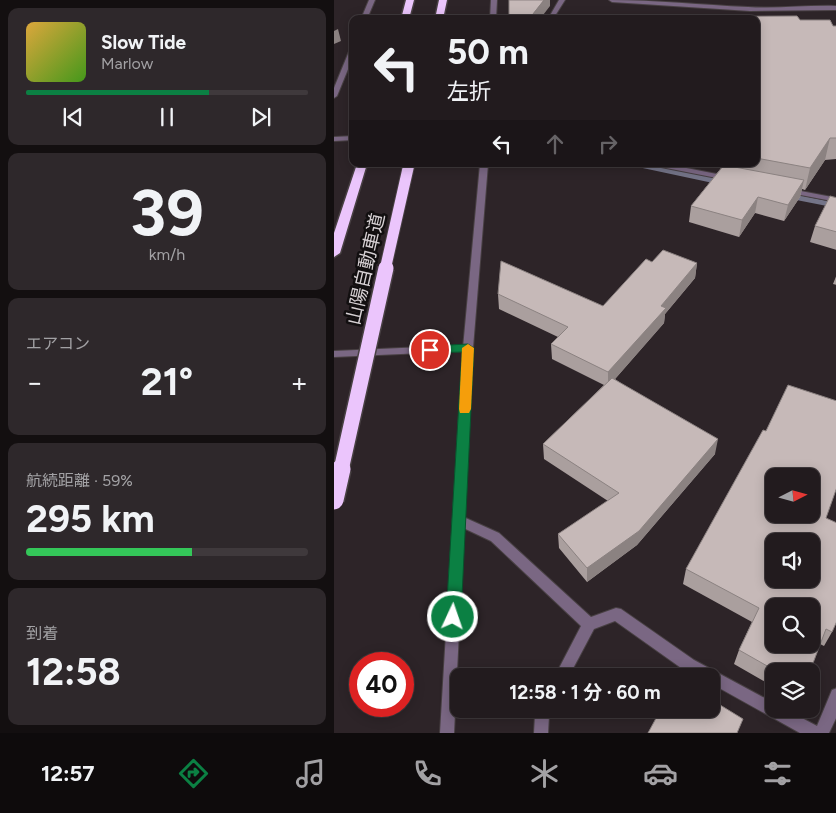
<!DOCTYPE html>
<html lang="ja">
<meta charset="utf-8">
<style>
:root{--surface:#221b1e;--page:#2e282b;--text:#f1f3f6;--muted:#a2a1a4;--line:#3f393c;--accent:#0b8043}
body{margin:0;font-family:Figtree,"Noto Sans JP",sans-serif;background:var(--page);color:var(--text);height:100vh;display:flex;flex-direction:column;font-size:19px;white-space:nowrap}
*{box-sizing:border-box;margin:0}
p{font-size:16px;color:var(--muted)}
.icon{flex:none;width:28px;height:28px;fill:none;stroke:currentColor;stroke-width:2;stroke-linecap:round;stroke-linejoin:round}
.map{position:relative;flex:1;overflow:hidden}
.details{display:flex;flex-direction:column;gap:8px;padding:8px;background:#130f10;width:334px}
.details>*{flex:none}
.banner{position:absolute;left:15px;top:15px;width:411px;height:152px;border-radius:10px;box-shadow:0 2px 12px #0003,0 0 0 1px var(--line);background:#221b1e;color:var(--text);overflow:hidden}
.needle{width:32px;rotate:84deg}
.controls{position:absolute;left:431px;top:468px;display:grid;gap:10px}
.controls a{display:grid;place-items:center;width:55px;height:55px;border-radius:10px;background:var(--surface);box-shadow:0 2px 12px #0003,0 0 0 1px var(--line);font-size:25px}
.speed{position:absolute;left:15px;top:652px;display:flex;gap:10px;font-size:25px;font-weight:700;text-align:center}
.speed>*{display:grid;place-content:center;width:65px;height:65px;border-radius:50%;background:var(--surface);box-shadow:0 2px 12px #0003,0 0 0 1px var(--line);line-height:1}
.speed .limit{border:8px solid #d22;background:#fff;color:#111}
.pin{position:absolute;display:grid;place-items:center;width:42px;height:42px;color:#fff;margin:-21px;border:2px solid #fff;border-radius:50%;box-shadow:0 1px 5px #0007}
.me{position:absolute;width:55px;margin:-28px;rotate:3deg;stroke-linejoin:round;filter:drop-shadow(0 0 4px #0008)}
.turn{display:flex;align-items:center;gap:18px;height:105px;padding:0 15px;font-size:22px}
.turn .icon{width:65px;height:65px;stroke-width:2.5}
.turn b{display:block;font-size:35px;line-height:42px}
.lanes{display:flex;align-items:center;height:48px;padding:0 15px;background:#0003;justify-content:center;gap:25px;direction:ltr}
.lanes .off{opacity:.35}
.big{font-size:38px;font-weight:700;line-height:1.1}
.details .tile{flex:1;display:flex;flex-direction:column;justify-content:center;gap:8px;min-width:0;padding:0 18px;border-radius:10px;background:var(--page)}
.details .dial{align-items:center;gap:0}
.dial b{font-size:65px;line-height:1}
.song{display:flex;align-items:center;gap:15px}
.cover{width:60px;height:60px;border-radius:8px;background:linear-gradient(135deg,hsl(40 70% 55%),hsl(100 70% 35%))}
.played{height:5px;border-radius:2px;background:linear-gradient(90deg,var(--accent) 65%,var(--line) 65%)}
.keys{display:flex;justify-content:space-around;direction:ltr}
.heat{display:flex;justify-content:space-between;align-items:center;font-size:28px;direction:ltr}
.charge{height:8px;border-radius:4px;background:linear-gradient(90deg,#34c759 59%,var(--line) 0)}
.trip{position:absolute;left:116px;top:668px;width:270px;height:50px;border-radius:10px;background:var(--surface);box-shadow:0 2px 12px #0003,0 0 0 1px var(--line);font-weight:700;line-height:50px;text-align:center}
.menu{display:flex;height:80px;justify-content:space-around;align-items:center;background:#0e0b0c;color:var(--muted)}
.menu .icon{width:35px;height:35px}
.menu .active{color:var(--accent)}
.menu b{font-size:22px;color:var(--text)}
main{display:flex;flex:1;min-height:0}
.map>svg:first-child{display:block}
</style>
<main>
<section class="details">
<div class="tile">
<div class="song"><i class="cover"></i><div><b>Slow Tide</b><p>Marlow</p></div></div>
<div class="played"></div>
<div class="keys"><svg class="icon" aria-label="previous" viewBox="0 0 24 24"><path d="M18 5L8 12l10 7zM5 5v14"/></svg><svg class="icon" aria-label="pause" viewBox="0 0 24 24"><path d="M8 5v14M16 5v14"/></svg><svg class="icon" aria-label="next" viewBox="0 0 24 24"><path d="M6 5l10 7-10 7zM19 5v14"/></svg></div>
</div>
<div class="tile dial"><b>39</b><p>km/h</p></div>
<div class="tile"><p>エアコン</p>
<div class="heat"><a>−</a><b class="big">21°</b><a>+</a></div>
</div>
<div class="tile"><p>航続距離 · 59%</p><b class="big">295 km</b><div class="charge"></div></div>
<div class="tile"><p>到着</p><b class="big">12:58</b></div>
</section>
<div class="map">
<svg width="503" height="733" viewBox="0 0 503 733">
<rect width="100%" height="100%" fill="#2d2428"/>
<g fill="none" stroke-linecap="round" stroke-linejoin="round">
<path fill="#747488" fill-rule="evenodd" d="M301,164H310L393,180L397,183L393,186L304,167H301Z
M450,192L503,203V208L447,197V193Z"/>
<defs>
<path id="minor" d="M35,0H41L33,19H27Z
M225,0H231L219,19H214Z
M275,0C322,0 368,5 414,7C443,9 473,5 503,6V10L416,11L278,2Z
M19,47V57L3,96L0,98V88L16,49Z
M19,136V140L0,141V137Z
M318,164H332L393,176L397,178L393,180L322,166Z
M451,188L503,198V202L451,192Z
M134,345L139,348L134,351L0,357V351Z
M125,515L165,533L257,617L282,608L287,609L360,660L440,703V709H451L483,726L498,690L503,688V716L495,733H466L378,684V676H362L350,670L281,621L260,629L235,676H221L247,626L157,541L121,524L119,520L121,516Z
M203,709H218L215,716L214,733H200L201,715Z"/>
<path id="tertiary" d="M157,0H163L162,19H156Z
M146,164H154L139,348L120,733H106L129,348Z"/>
<path id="motorway" d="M72,0H80L75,19H67Z
M105,0H113L109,19H101Z
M23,164H33L6,253L0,257V233Z"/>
</defs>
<use href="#minor" stroke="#484043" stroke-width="2"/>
<use href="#tertiary" stroke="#484043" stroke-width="2"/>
<use href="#motorway" stroke="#484043" stroke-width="3"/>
<use href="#minor" fill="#7a6783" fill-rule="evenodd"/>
<use href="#tertiary" fill="#7a6783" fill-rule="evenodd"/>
<use href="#motorway" fill="#ebc5fc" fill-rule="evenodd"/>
<defs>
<path id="motorway-bridge-far2" d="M51,270L75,164"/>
<path id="motorway-bridge-far1" d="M7,470L52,268"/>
<path id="motorway-bridge" d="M0,500L7,469"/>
</defs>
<use href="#motorway-bridge-far2" stroke="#484043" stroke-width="13" stroke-linecap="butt"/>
<use href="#motorway-bridge-far1" stroke="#484043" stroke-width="18" stroke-linecap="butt"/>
<use href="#motorway-bridge" stroke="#484043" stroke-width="22" stroke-linecap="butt"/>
<use href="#motorway-bridge-far2" stroke="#ebc5fc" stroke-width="11"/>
<use href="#motorway-bridge-far1" stroke="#ebc5fc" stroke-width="15"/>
<use href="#motorway-bridge" stroke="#ebc5fc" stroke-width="19"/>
</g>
<path fill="#aa9f9e" d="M463,16L466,20H496L499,26H503V159L491,160L471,190L468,189L466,197L450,221L421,213L405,237L355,222L357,206L387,168L363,164H422V19H311V17Z
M503,198V250L476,242L481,226Z
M318,262L363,263L361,278L331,314L330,323L281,379L381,454L303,545L253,582L225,548L224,534L274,501L210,459L209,444L270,385L218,359L217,344L224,337L165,309L164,294L269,306Z
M503,274V285L499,284Z
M432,431L492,518L498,632L490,646L486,644L476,671H440V687L400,664L405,650L418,622L349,584L352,569Z"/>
<path fill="#8b8281" d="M210,0H216V6L206,19H195Z
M4,29L7,41L0,44V31Z
M496,138L491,160L471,190L476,168Z
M470,180L466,197L450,221L454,205Z
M424,197L421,213L405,237L408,220Z
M363,263L361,278L331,314L330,323L274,387V372L327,306Z
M384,439L381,454L303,545L253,582V568Z"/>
<path fill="#c6b9b8" stroke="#8b8281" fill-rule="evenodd" d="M175,0H210L195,19H175Z
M463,16L466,20H496L499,26H503V138H496L476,168L422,158V19H312L311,17Z
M390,165L470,180L454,205L424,197L408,220L357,206Z
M496,196L503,198V232L481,226Z
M329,250L363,263L327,306L332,308L274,372L217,344L234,327L164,294L167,261L269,306L312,259L318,262Z
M278,378L384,439L305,531L253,568L224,534L285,493L209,444Z
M454,385L503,401V487L492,518L503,523V621L498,632L492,629L476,671H442L405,650L425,608L352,569L429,430L432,431ZM440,476H478V514H440ZM440,541H478V579H440ZM440,606H478V644H440Z
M378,700L409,719L403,733H314L327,709H378Z"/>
<path fill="#0b8043" stroke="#07532c" d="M134,344L140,348L127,617L125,622L119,624L114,622L112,617L128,352L96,353L90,350L96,346Z"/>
<path fill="#f59e0b" d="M134,344L140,348L137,409L135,413H126L125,409L128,348Z"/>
<g text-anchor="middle" stroke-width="5" stroke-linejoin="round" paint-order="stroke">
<g font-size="19" fill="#d6d0d3" stroke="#120f10">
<text transform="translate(31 269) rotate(-77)" y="7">山陽自動車道</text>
</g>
</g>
</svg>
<div class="controls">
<a><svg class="needle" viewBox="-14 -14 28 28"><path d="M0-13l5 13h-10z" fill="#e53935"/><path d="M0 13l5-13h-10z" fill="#a2a1a4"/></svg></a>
<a><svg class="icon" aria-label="sound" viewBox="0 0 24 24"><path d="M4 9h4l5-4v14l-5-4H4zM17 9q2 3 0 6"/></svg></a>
<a><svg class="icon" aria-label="search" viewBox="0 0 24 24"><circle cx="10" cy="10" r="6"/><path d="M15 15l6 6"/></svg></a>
<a><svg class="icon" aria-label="layers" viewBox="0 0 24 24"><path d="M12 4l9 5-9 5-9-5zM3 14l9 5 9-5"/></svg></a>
</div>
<div class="speed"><div class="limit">40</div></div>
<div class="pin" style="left:96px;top:350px;background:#d93025"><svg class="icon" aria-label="arrive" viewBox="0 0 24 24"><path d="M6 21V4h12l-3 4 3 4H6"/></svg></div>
<svg class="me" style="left:119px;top:617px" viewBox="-20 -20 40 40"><circle r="17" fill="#0b8043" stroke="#fff" stroke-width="3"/><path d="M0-11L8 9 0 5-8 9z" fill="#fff"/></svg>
<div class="trip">12:58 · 1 分 · 60 m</div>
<div class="banner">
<div class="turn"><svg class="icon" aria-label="left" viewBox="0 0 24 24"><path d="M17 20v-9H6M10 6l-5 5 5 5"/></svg><div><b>50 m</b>左折</div></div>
<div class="lanes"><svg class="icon" aria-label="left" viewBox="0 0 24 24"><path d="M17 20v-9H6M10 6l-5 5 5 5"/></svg><svg class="icon off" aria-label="ahead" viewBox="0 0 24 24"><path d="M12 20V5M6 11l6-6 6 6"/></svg><svg class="icon off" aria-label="right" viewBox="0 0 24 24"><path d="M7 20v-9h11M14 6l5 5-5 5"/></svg></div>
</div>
</div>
</main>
<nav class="menu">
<b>12:57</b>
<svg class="icon active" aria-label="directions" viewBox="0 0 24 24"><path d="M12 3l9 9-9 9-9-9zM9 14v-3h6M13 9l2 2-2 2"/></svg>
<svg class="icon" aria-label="music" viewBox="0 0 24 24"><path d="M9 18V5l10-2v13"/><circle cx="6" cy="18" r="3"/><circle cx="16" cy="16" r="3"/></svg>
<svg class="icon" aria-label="phone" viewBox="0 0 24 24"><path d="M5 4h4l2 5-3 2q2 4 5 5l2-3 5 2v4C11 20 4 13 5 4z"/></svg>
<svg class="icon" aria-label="climate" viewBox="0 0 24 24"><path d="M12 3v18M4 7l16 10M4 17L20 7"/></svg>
<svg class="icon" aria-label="car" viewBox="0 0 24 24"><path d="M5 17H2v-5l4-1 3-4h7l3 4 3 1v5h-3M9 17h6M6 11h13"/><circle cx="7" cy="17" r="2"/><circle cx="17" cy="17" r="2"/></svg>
<svg class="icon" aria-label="filters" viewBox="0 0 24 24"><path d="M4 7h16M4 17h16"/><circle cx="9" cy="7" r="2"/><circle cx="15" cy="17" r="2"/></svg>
</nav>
